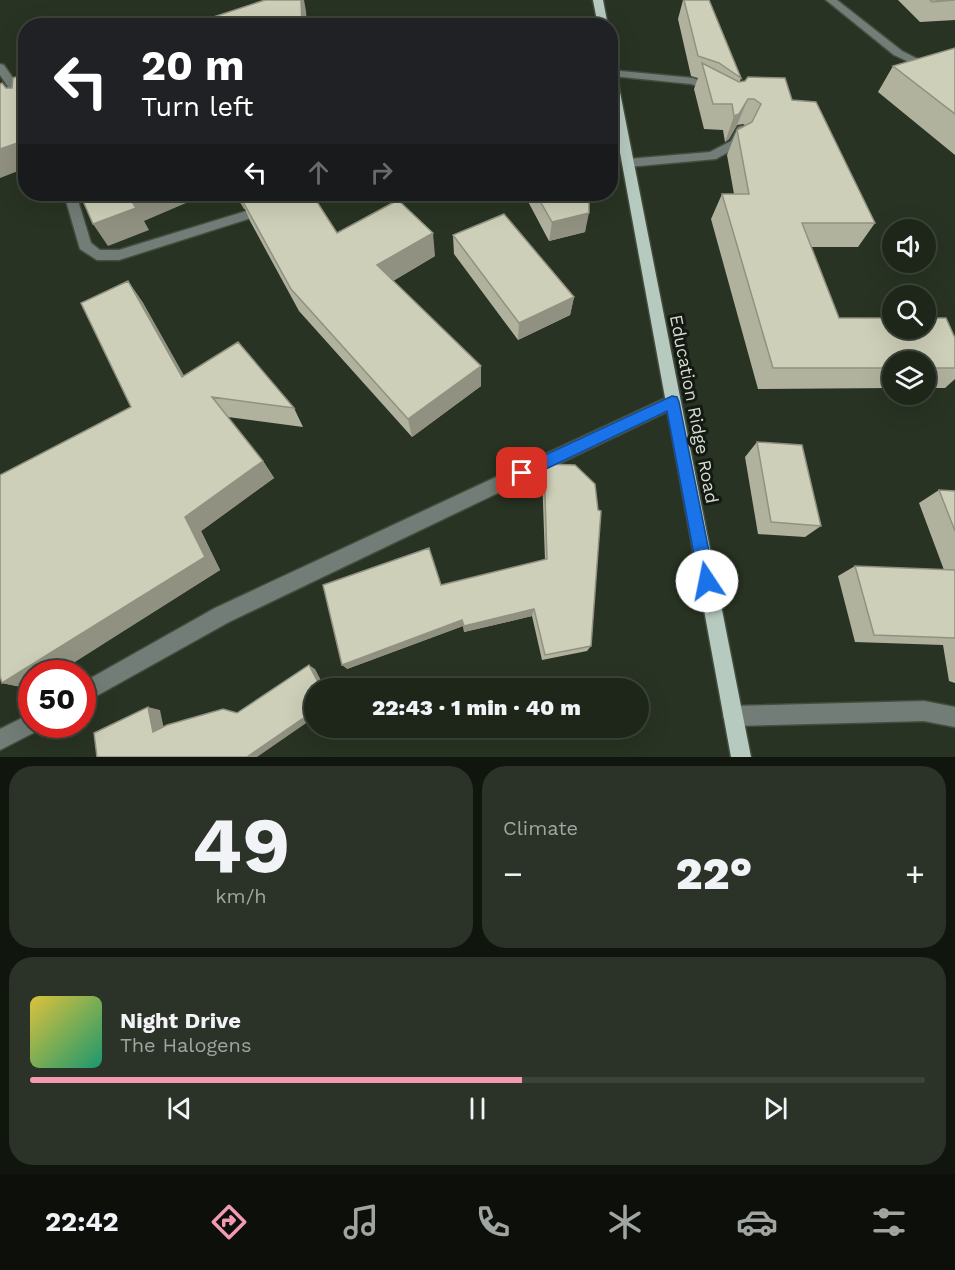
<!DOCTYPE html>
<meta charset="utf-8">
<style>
:root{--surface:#1e261a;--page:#2b3227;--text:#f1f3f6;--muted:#a1a5a2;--line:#3c4339;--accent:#f19ab2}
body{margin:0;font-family:"Work Sans",sans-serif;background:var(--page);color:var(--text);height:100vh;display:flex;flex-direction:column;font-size:22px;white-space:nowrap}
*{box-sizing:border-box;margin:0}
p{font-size:20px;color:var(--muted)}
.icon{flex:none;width:33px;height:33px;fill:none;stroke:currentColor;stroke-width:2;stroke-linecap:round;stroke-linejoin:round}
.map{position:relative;height:757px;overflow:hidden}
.side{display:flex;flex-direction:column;gap:9px;padding:9px;background:#10150e;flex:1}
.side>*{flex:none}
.top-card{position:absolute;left:18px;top:18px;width:600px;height:183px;border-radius:24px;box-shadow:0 6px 24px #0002,0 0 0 2px var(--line);background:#202124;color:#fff;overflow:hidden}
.controls{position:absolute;left:882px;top:219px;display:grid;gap:12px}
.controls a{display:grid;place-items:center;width:54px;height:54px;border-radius:50%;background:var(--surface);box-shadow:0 6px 24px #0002,0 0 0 2px var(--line);font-size:30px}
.speed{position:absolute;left:18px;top:660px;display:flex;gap:12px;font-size:30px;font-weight:700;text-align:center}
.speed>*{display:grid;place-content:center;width:78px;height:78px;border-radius:50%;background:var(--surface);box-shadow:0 6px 24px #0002,0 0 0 2px var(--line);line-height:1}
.speed .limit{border:9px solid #d22;background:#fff;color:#111}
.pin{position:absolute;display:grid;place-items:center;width:51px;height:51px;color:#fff;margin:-26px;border-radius:12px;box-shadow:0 3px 9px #0006}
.me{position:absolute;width:66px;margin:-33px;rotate:349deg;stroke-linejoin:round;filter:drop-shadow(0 0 4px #0008)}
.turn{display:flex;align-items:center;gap:21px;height:126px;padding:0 24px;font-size:27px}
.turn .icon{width:78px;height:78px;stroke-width:2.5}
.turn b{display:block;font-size:42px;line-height:51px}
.lanes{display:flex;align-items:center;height:57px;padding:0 24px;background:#0003;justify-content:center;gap:30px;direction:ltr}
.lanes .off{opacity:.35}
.big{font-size:45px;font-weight:800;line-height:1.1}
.side .card{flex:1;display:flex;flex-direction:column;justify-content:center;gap:9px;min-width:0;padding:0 21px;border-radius:24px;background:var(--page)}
.side .dial{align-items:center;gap:0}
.dial b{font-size:78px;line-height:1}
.song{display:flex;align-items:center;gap:18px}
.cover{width:72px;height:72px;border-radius:9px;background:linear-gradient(135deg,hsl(50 70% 55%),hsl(160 70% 35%))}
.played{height:6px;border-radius:3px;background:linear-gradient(90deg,var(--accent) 55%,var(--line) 55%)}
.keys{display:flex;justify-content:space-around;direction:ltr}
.heat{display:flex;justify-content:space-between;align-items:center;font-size:33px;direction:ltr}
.side .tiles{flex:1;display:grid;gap:9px;grid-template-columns:1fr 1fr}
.card:last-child{grid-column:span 2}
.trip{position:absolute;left:304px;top:678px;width:345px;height:60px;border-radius:30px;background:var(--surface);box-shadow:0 6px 24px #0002,0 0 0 2px var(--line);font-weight:800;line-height:60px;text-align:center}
.menu{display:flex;height:96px;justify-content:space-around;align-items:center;background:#0c0f0a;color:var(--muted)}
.menu .icon{width:42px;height:42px}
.menu .on{color:var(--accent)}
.menu b{font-size:27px;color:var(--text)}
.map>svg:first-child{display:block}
</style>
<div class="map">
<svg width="955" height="757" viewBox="0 0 955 757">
<rect width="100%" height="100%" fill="#283323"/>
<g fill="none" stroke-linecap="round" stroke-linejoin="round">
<defs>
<path id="minor" d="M826,0H837L902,51L922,61L955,62V68L920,67L894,55Z
M0,64L4,65L26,97V109L22,108L0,75Z
M610,70L693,78L720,89L715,92L691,84L612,76Z
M742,126L748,130L739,146L716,159L628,167L622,163L628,159L710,152L731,141L738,127Z
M64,194H76L91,243L100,250H119L266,205L272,209L270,212L119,260H97L80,249Z
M672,395L677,397L680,402L677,407L229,622L82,704V683L215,608Z
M924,701L955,707V727L924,721L733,726L726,723L723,716L726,709L733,706Z
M32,713V724H41L39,730L0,750V729Z"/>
<path id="major" d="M593,0H603L608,26H598Z
M610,64L615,67L751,757H731L610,98Z"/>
</defs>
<use href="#minor" stroke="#444e3f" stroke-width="3"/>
<use href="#major" stroke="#444e3f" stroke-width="3"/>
<use href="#minor" fill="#737d77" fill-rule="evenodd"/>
<use href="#major" fill="#b6cac0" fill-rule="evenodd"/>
</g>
<path fill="#b1b29e" d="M683,0H709L741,78L740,81L792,100L875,223L858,247H811L839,318L955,338V379L945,388H926V362H892V388L758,389L711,219L722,194H734L727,155L737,130L745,125L743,124L737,125L729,139L725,142L723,130L704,129L694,89L698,78L691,76L678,19Z
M898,0H955V20L920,22Z
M955,48V155L878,92L893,66Z
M235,194H312L337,233L435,256L393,281L481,366V386L412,437L299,311L250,221L245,209H244Z
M524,194H589L585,232L549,241Z
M453,235L574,297L570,315L518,340L454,254Z
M128,281L143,303L184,376L294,408L303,427L228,417L263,461L274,478L201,531L220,570L31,689L2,683L131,407Z
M757,442L821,526L805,537L758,534L745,457Z
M544,464L591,646L587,651L542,660L532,616L464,632L463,626L347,669L441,585L545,560L542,474Z
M939,490L955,491V683L949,681L943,645L855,642L838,576L855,566L944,570L919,503Z"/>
<path fill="#909181" d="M301,0H304L306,11L307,26H302Z
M748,99L737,125L729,139L725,142L734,116Z
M26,140V168L0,178V149Z
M145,194H207L144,221L149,230L108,246L93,224L131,200Z
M237,194H298L241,198L245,209H244Z
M589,213L585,232L549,241L552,222Z
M433,233L435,256L381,288L377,265Z
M128,281L143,303L196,397L182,377Z
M574,297L570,315L518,340L519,323Z
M481,366V386L412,437L408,419Z
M263,461L274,478L201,531L220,570L56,674H32L31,689L2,683L185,517Z
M534,609L532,616L464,632V626Z
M462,620L463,626L347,669L342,665Z
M309,665L315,669L325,688H321Z
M148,707L160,710L165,734L153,732Z
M315,710V717L257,757H247Z"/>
<path fill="#cecfb8" stroke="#909181" stroke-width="1.5" d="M265,0H301L302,26H186Z
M684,0H709L741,78L719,63L698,56Z
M930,0H955L932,2Z
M955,48V114L893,66Z
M702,63L739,82L745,81L748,77L785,78L792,100L816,102L875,223H802L839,318H892V328H926V318H946L955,338V368H926V362H892V368H773L722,194H749L737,130L752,122L761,104L754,99H748L739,114L734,116L732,104H713Z
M26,73V140L0,149V84L2,83L6,88H12L13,78Z
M80,194H145L131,200L136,208L93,224Z
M254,194H312L337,233L398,200L433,233L377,265L481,366L408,419L291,289L241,198Z
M536,194H589V213L552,222Z
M504,214L574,297L519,323L453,235Z
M128,281L182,377L238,342L294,408L212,397L263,461L185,517L205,557L2,683L0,676V475L131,407L81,303Z
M757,442L802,445L821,526L771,522Z
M544,464L575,465L595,484L598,510L601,511L591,646L545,655L534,609L464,626L462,620L342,665L323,585L429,548L441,585L547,559Z
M939,490L955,491V531Z
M855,566L955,570V638L874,635Z
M309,665L321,688H315V710L247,757H97L94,733L148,707L153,732L167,725L223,709L237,713Z"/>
<path fill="#1a73e8" stroke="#114b97" stroke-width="1.5" d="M672,396L677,397L679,402L715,581L713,587L707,589L701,587L699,581L667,411L527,478L522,480L517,478L515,473L517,468Z"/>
<g text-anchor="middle" stroke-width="6" stroke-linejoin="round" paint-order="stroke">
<g font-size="18" fill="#d6ddd3" stroke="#141912">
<text transform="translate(694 409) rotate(79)" y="6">Education Ridge Road</text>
</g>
</g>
</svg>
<div class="controls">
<a><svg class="icon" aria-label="sound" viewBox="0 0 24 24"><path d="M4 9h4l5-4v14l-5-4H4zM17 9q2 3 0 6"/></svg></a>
<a><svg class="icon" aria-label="search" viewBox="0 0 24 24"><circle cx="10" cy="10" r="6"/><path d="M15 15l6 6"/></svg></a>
<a><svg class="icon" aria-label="layers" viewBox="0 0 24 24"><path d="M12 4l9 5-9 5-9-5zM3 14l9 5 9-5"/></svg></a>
</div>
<div class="speed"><div class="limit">50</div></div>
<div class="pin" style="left:522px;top:473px;background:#d93025"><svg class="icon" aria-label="arrive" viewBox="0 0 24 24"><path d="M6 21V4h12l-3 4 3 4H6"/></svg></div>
<svg class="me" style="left:707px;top:581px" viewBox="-20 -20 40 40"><circle r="19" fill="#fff"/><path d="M0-13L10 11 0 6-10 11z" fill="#1a73e8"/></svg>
<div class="trip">22:43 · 1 min · 40 m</div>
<div class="top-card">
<div class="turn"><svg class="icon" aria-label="left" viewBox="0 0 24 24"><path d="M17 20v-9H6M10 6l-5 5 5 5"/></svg><div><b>20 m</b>Turn left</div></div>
<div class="lanes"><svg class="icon" aria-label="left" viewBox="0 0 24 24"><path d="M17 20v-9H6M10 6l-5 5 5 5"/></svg><svg class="icon off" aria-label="ahead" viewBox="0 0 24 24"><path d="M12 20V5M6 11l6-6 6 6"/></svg><svg class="icon off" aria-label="right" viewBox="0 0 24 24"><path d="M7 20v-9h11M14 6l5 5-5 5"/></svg></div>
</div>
</div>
<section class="side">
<div class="tiles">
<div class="card dial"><b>49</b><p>km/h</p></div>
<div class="card"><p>Climate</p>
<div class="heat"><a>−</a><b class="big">22°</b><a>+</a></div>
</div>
<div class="card">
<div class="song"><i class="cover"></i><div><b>Night Drive</b><p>The Halogens</p></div></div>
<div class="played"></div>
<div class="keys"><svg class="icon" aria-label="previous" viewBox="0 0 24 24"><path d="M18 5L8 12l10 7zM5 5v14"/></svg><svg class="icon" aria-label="pause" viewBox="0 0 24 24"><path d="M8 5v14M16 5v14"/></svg><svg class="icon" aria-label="next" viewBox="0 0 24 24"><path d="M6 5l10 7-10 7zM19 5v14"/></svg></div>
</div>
</div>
</section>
<nav class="menu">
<b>22:42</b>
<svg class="icon on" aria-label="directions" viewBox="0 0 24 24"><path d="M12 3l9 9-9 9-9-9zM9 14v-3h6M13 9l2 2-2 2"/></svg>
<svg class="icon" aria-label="music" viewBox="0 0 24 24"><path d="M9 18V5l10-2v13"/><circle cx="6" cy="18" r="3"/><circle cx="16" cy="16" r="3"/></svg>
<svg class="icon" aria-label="phone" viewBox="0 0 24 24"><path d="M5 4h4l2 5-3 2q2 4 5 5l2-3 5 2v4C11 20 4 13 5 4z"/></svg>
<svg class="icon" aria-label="climate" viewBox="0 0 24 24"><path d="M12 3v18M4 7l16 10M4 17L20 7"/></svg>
<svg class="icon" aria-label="car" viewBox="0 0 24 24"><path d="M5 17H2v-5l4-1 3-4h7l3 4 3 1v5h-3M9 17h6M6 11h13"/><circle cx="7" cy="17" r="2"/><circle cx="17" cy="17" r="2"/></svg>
<svg class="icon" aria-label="filters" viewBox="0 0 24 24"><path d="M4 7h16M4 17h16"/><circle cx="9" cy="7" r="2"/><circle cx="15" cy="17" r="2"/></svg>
</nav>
